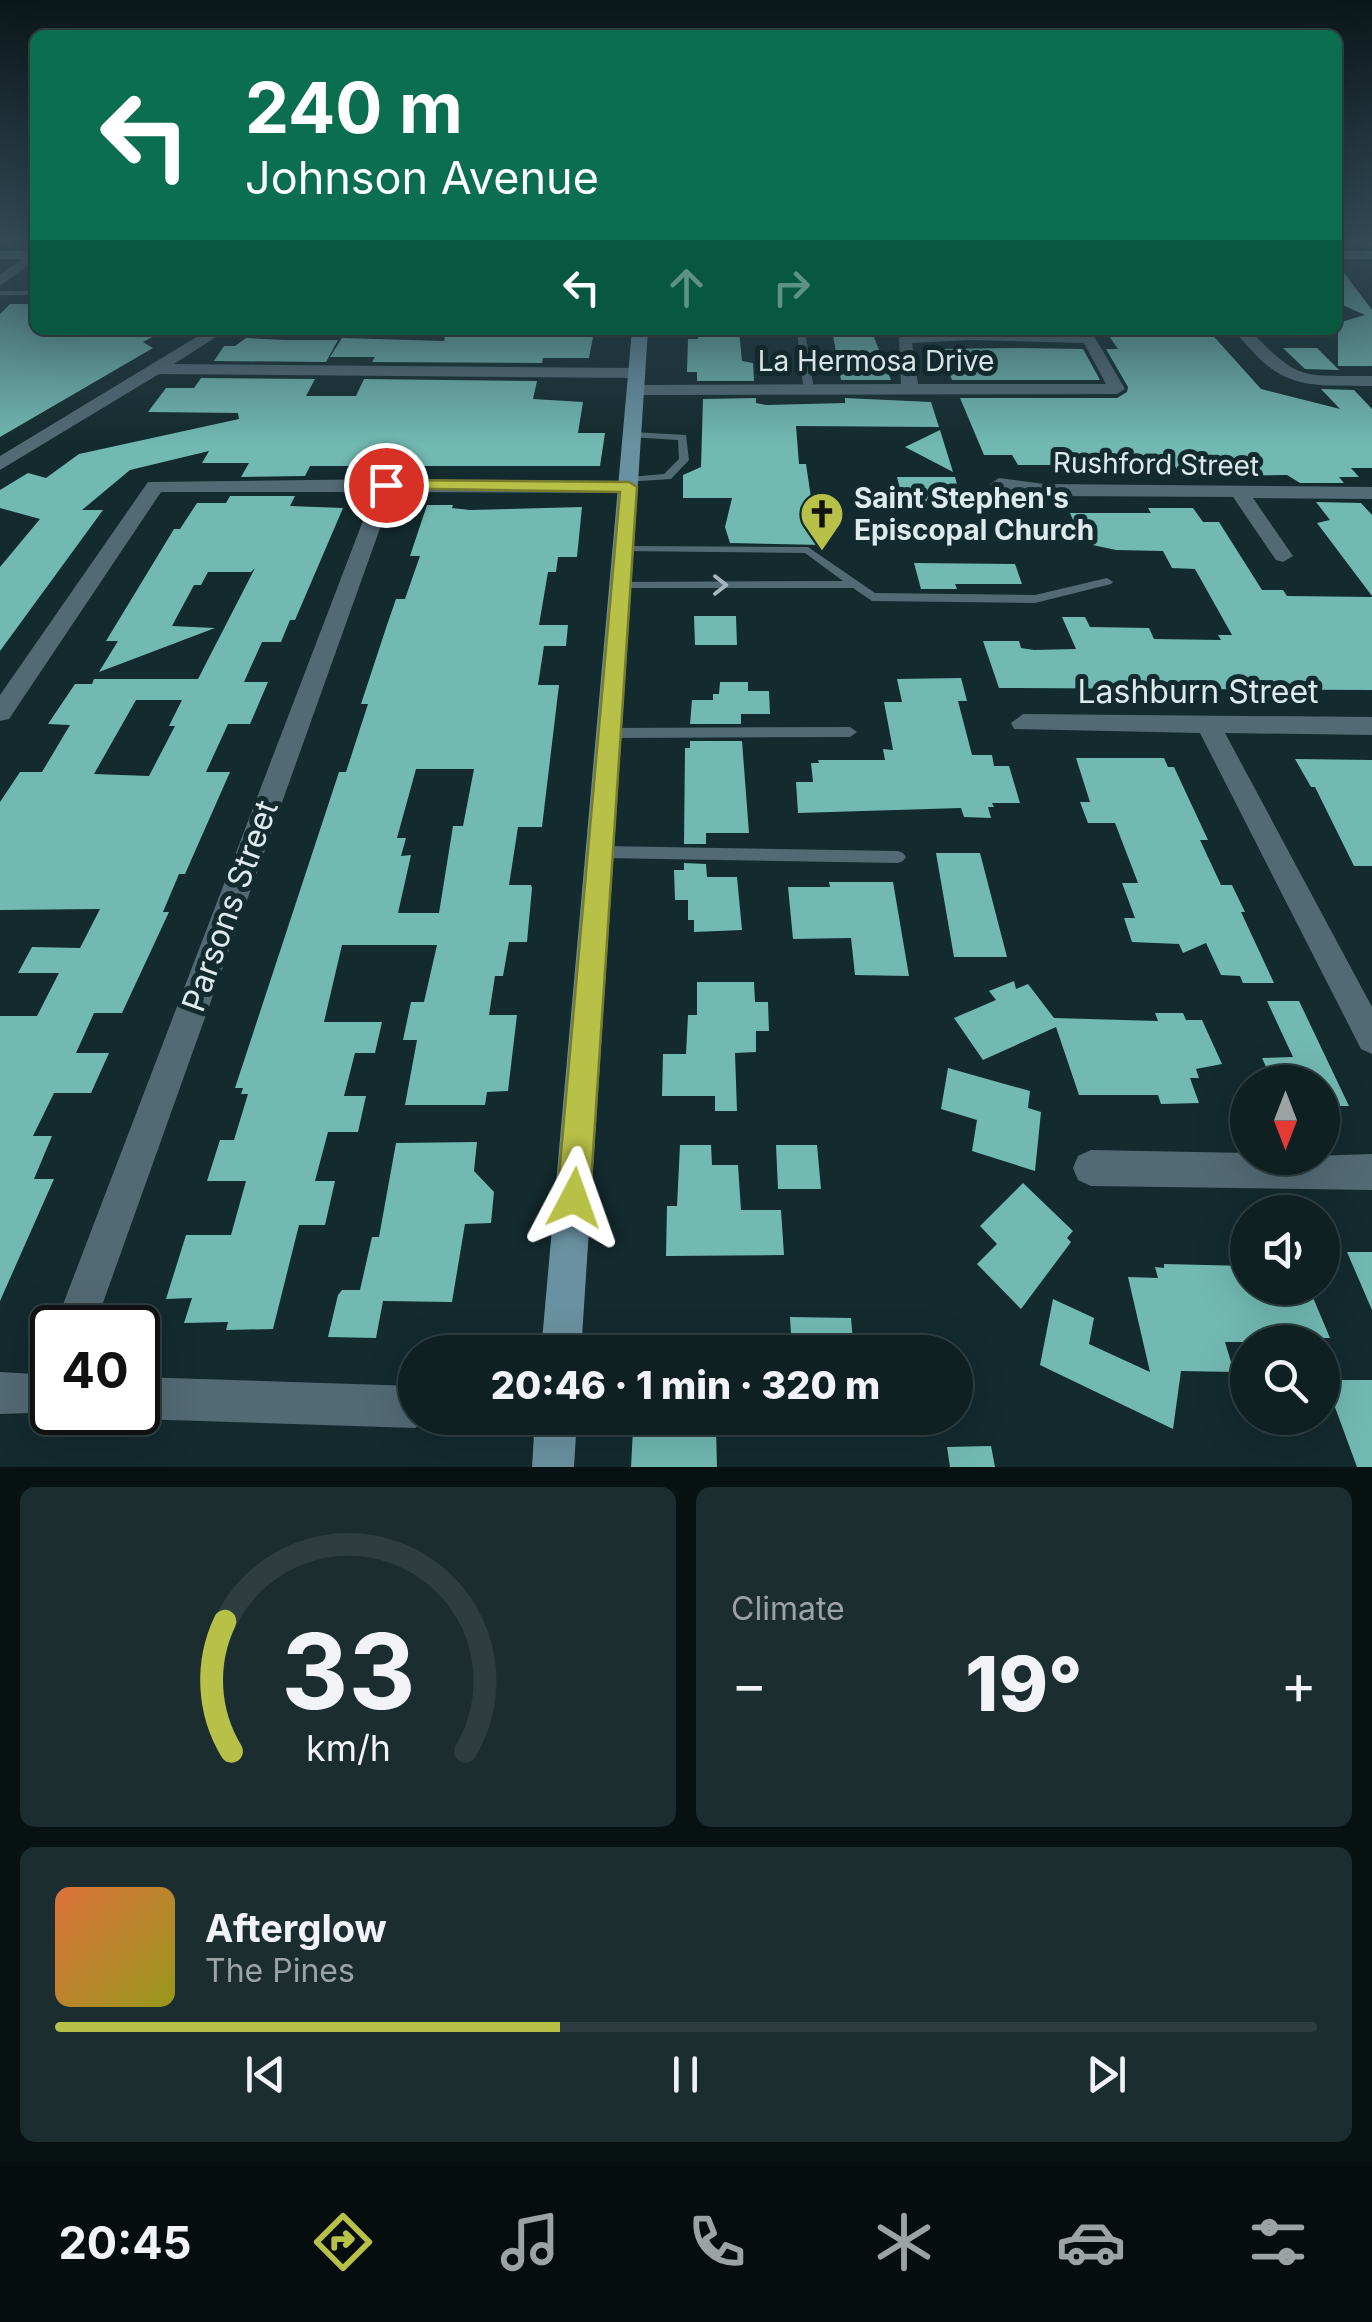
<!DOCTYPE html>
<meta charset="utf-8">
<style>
:root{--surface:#0e2022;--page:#1c2d2f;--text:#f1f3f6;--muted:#9ba3a5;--line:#2e3e40;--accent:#b8c147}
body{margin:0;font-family:Inter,sans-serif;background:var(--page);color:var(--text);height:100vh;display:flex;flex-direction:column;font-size:38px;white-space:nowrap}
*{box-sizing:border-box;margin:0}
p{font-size:32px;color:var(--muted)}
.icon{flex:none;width:55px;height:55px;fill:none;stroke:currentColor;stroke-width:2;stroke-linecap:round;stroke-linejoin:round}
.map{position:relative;height:1467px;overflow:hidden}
.details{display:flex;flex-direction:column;gap:20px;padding:20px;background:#081213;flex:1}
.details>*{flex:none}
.guide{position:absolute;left:30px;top:30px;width:1312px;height:305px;border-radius:15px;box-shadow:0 10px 40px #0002,0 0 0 2px var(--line);background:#0b6e4f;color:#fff;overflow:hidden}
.needle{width:65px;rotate:180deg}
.buttons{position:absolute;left:1230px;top:1065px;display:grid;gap:20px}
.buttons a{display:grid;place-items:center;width:110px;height:110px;border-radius:50%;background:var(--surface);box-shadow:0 10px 40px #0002,0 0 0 2px var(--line);font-size:50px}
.speed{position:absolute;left:30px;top:1305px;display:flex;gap:20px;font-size:50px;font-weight:700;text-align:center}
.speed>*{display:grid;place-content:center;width:130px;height:130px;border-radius:50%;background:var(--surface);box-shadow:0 10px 40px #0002,0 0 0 2px var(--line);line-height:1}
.speed .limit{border:5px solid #111;border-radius:15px;background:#fff;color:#111}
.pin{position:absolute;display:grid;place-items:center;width:85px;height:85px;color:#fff;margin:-42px;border:5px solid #fff;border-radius:50%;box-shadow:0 2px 10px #0007}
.me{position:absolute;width:110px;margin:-55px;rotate:4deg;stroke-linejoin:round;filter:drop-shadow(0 0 8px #0008)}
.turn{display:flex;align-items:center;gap:35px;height:210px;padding:0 50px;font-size:45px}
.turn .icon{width:130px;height:130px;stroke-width:2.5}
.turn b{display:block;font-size:70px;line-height:85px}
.lanes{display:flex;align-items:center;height:95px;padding:0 50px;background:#0003;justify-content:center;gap:50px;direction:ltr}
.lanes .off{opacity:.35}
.big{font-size:75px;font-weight:800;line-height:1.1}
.details .tile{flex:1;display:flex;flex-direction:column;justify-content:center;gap:15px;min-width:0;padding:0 35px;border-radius:15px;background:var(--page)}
.details .dial{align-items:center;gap:0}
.dial svg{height:260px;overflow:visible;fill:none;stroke:var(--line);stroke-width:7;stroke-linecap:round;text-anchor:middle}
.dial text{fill:var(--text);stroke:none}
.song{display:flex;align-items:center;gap:30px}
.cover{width:120px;height:120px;border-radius:15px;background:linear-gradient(135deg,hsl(20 70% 55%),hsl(60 70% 35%))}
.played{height:10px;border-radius:5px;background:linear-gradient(90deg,var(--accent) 40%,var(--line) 40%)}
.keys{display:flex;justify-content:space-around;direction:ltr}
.heat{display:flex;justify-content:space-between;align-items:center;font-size:55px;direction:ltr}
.details .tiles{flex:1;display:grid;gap:20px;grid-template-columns:1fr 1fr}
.tile:last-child{grid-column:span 2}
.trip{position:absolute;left:398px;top:1335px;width:575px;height:100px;border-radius:50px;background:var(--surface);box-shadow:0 10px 40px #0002,0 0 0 2px var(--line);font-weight:800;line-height:100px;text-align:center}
.tab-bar{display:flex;height:160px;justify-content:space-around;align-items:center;background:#060d0e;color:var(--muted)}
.tab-bar .icon{width:70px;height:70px}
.tab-bar .current{color:var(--accent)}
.tab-bar b{font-size:45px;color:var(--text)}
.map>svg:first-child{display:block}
</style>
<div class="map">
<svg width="1372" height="1467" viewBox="0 0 1372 1467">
<rect width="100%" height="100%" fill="#132a2e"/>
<path fill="#72b9b2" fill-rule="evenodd" d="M1338,265L1372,310V366H1338V323L1365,315L1338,303Z
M10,304H35V330H165L143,342L153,348L0,437V314Z
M698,330H739L742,361L753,363L754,381H697V372H687L688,339H698Z
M832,330H871L891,380H841Z
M1105,330H1208L1261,389L1340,409L1321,389L1354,390L1372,409V468H1351L1359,477H1339L1344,483H1300L1287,475L1181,476L1175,466H1119L1124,474H1077L1072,465H1018L1012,455H984L960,398H1117L1127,392L1128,387L1106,349H1118Z
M472,336L593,337L589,358H543L542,363L372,362L375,357H330L342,338L444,341L445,337Z
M246,338L285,340H338L326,362L214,361L224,346H235Z
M1020,348L1083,349L1100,380H952L939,349Z
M1283,348H1317L1339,370L1305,369Z
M201,378L315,379L306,396H356L364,379L537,381L533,399L583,402L578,433H605L600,466H310L305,476L241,477L249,463H202L209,451L130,470L82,510H103L0,651V567L40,519L0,508V490L28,473L46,478L79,454L239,419L238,413L148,412L166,388H194Z
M756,398V403L766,405L845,403V398L931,402L939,427L796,426L799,464H806L813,511H819L824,527L823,545L730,543L725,527L732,498H683V475L701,467L703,399Z
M940,430L953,472L905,447Z
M897,477H955L962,502L903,501Z
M230,496H295L290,506L343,508L295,620H290L281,642H262L244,682H268L250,724H228L206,772H230L185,874H179L163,912H169L122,1013H94L76,1053H109L91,1093H54L33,1136H52L34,1179H54L0,1301V1016H37L59,973H18L32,947L80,948L100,909L0,910V802L20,772H42L70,725L48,724L75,684H92L94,679H198L255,568L251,572H208L201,585H194L172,626L215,628L99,672L118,641H106L174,529H180L197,503H226ZM136,700H182L169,726H175L149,776L94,774Z
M1316,502L1361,503L1372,515V596L1317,523L1330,520Z
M427,505H453L452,508L470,510L582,507L577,557H558L556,572H548L539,625H568L566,646H544L538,685H559L542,827H518L509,885H531L532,888L527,942H509L503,976H495L489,1015H517L508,1091L487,1092L485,1105H405L417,1040H403L411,1002H424L437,945H342L324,1022H382L375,1053H355L344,1096H366L358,1132H328L315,1181H335L325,1225H299L273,1329L226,1330L228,1322L184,1323L192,1298L166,1299L186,1235H231L246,1181H207L220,1140H234L248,1094H241L243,1088H235L339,772H346L368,704H361L387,625L396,599H405L420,556H410ZM416,769H474L463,826H453L439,913H398L411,855L401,856L406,838H397Z
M1148,508H1193L1203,522H1219L1262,590H1283L1287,596L1372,597V690L999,688L983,641H1019L1021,648L1034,650L1076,649L1062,617H1085L1090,627L1149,628L1154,639L1221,640L1218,635H1232L1195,569L1172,568L1163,551L1116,550L1083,543L1070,513H1151Z
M914,563L1015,564L1022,584H955L957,589H921Z
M694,616H736L737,645H695Z
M961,678L967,701H958L972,755H992L994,766H1009L1020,803H992L994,807H988L991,818L964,817L961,808L798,813L796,782H813L811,763H819L818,760H885L883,749L893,750L884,702H902L897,679Z
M720,682H748V691H769L770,714H741V724H690L692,700H713V694H719Z
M690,741H742L749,833H706V844H684L685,748H690Z
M1076,758H1164L1168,767H1174L1208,840H1200L1221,885H1232L1245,912H1241L1274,983H1243L1240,976L1221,975L1206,943L1183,953L1179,944L1132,942L1124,918H1135L1122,883H1138L1115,823H1088L1080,802H1090Z
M1295,759L1372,760V866H1354L1315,787H1311Z
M936,853H980L1007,957H954Z
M684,863L706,864L707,877H737L742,930L694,932V920H688V900H675L674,870H684Z
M829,882H893L909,976L855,975L851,938L793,939L788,887H830Z
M1014,981L1016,989L1028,984L1054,1018L1158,1021L1155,1013H1183L1186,1020H1202L1222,1064L1196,1069L1199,1078H1190L1199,1103L1161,1104L1158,1095H1079L1056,1027L983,1060L954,1018L996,1000L989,991Z
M697,982H754L755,1002H768L769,1031H756V1052L735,1053L737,1111H715V1096H662L663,1054H686L688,1015H697Z
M1267,1001H1299L1349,1106H1322V1082H1273L1262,1058L1293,1057Z
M948,1068L1030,1091L1028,1108L1041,1112L1035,1171L972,1151L977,1120L941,1109Z
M477,1142L474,1171L494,1192L491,1223L465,1224L452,1302L383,1301L376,1338L328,1337L338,1295L342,1290H360L372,1237H379L396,1143Z
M680,1145H711L712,1165H738L741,1210H781L784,1255L666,1256L667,1206H677Z
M776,1145H817L821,1189H778Z
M1023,1183L1073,1231L1067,1238L1071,1242L1021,1309L977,1264L997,1244L980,1226Z
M1347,1252H1372V1310Z
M1164,1264L1248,1266V1288H1309L1330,1338H1301L1303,1342H1225L1234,1372L1181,1371L1173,1429L1040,1365L1053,1299L1094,1318L1089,1344L1150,1372L1128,1277L1158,1278L1155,1267L1164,1268Z
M790,1317L851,1318L854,1352H792Z
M1325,1380H1372V1467H1357Z
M633,1429H716L717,1467H631Z
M991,1446L995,1467H950L947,1447Z"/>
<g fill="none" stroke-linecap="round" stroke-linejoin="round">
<path fill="#526a74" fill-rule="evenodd" d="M0,291H35V295H0Z
M797,330H805L813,384L808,387L803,384Z
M632,432L686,435L689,460L671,479L625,482L624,480L629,477L664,474L679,459L678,440L629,437V433Z
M625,546L808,547L875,593L1035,595L1107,578L1113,582L1111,584L1035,603L872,601L853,588H622L616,584L618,582L843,581L805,553L621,551L619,549Z
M850,727L857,732L850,737L610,738L603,733L610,728Z
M602,846L898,851L903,853L906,857L903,861L898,863L602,858L597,856L594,852L597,848Z"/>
<path fill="#526a74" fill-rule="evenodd" d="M1338,239H1372V246L1338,245Z
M35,249V260L0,286V275Z
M208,330H227L174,364L638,368L646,373L638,378L159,374L0,470V456Z
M970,330L1094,336L1125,389L1117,394L637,395L629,390L637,385L901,384L899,336ZM970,340L1084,343L1106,384H918L912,343Z
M1234,330H1250C1300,383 1302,375 1372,376V386C1299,385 1282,390 1234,330Z
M999,478L1044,484L1372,487V499L1253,498L1293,556L1283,562L1276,560L1233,497L1044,496L992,488L990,484Z
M386,479L629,481L638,487L629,493L393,492L94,1328H54L374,492H161L9,719L0,721V695L148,482Z
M1023,714L1372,717V735L1225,733L1372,1007V1054L1361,1049L1200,733L1014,729L1011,723Z
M1091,1150L1248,1153V1158L1372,1154V1190L1091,1186L1078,1180L1073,1168L1078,1156Z
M0,1372L52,1375V1412H60L0,1414Z
M138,1377L415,1386V1418H431L415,1428L138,1419L123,1412H138Z"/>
<path fill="#6a91a1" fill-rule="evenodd" d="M0,251H35V259H0Z
M1338,251H1372V259H1338Z
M632,330H648L581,1352H541Z
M535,1418H577L574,1467H532Z"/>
</g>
<defs><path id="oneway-chevron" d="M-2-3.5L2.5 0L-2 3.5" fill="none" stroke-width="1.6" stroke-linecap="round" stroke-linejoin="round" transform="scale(2.5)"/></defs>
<use stroke="#a5b7bd" href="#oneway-chevron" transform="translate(720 585)"/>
<linearGradient id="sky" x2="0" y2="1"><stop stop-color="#0a1719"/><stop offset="0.54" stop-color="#334a57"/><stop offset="1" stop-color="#334a57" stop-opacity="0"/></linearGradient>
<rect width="1372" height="445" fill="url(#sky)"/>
<path fill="#b8c147" stroke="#787d2e" stroke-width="2.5" d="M386,480L629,482L637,487L590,1198L585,1210L574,1215L562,1210L557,1198L620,492L380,488V481Z"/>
<defs>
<symbol id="church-pin" viewBox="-11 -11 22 30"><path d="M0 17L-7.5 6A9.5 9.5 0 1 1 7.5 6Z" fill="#b8c147" stroke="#132a2e"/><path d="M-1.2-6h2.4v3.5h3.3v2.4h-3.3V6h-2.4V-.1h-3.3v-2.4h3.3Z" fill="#111"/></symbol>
</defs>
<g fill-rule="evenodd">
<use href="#church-pin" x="797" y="489" width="50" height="68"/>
</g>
<g text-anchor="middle" stroke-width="10" stroke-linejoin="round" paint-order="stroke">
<g font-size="28" fill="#ddebed" stroke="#132a2e">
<text x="876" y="371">La Hermosa Drive</text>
<text transform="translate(1156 464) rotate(1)" y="10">Rushford Street</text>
</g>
<g font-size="28" font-weight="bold" fill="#ddebed" stroke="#132a2e" text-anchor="start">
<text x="854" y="508">Saint Stephen's<tspan x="854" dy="32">Episcopal Church</tspan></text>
</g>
<g font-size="32" fill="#ddebed" stroke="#132a2e">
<text x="1198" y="703">Lashburn Street</text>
<text transform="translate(230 906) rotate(-70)" y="11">Parsons Street</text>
</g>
</g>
</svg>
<div class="buttons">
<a><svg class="needle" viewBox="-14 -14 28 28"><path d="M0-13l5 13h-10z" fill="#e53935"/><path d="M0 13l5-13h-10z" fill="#9ba3a5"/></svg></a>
<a><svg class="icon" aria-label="sound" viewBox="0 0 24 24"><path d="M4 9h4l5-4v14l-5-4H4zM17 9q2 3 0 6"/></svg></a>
<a><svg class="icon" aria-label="search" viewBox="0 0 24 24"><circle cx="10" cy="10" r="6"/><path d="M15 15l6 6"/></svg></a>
</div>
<div class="speed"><div class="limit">40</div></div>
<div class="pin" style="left:386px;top:485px;background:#d93025"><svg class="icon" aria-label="arrive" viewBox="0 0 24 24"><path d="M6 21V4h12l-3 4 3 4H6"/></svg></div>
<svg class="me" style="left:574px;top:1198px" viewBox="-20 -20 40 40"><path d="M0-17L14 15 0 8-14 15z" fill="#b8c147" stroke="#fff" stroke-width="4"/></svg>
<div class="trip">20:46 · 1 min · 320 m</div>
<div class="guide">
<div class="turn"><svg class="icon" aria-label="left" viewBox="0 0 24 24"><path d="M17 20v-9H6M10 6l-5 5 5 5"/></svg><div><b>240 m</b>Johnson Avenue</div></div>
<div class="lanes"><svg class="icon" aria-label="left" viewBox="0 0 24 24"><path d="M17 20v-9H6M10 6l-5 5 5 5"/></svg><svg class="icon off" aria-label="ahead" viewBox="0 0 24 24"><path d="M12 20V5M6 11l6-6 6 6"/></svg><svg class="icon off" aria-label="right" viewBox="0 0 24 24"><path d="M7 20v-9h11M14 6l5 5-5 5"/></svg></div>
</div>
</div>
<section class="details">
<div class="tiles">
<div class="tile dial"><svg viewBox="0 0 100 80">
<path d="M14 69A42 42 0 1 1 86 69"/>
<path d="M14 69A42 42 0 0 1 12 29" stroke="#b8c147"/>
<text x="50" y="56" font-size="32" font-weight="700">33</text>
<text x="50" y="72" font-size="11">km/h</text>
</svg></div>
<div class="tile"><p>Climate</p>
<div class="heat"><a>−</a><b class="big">19°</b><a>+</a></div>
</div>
<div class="tile">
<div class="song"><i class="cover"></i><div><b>Afterglow</b><p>The Pines</p></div></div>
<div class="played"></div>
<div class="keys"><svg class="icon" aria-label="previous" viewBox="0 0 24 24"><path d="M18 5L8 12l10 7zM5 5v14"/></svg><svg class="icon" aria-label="pause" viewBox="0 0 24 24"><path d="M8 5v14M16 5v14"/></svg><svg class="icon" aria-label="next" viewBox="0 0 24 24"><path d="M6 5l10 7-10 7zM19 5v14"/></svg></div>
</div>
</div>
</section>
<nav class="tab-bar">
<b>20:45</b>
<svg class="icon current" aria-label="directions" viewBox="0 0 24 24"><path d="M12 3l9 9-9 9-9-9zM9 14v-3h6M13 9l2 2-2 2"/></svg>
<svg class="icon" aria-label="music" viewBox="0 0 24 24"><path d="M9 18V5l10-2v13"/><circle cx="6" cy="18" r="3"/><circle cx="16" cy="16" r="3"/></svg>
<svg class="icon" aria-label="phone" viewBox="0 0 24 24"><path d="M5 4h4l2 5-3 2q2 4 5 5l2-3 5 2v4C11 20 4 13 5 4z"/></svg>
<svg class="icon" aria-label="climate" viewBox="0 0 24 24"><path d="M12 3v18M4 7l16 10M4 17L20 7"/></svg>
<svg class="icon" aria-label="car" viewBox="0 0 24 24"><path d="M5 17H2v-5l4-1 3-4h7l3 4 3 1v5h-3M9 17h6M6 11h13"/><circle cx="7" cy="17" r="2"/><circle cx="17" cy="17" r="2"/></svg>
<svg class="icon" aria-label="filters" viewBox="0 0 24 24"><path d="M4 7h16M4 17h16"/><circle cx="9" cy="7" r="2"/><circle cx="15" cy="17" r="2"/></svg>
</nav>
